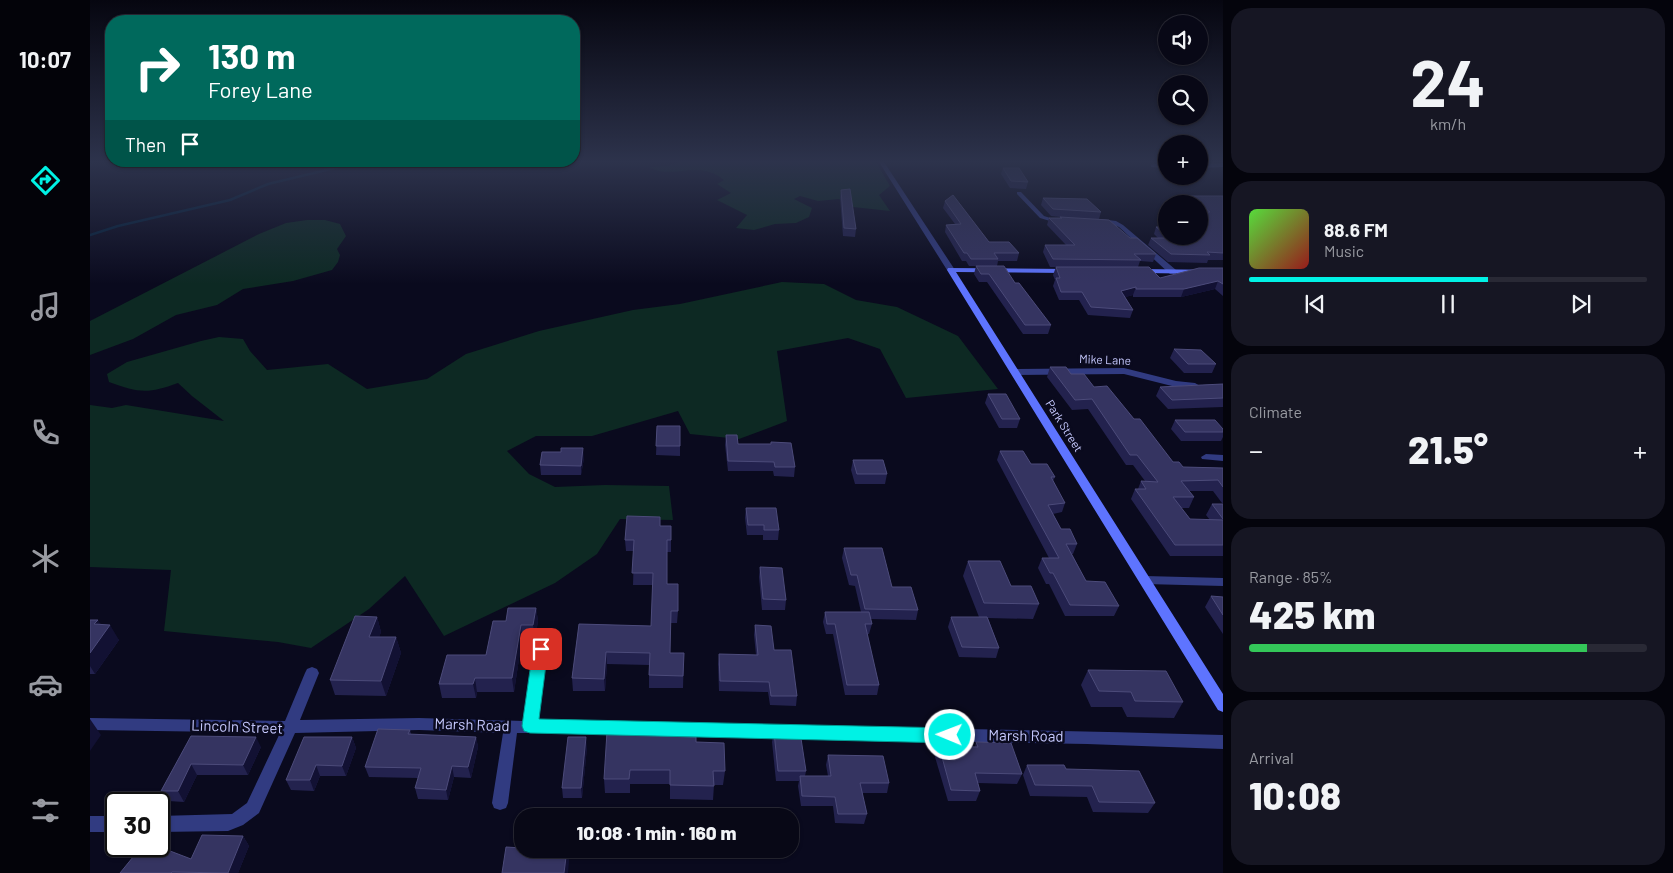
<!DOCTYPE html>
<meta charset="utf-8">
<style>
:root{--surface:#080816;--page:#161623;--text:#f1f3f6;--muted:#989aa1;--line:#292935;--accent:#00f2e5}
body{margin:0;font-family:Barlow,sans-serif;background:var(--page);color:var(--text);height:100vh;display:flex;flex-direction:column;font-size:19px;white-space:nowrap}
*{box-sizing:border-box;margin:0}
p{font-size:16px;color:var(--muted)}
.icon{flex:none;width:28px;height:28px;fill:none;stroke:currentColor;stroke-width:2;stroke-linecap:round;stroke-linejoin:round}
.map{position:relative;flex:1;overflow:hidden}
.side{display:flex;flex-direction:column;gap:8px;padding:8px;background:#04040c;width:450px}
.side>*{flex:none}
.banner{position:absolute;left:15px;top:15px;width:475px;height:152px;border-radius:20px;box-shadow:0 1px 4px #0004,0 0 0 1px var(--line);background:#00695c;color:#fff;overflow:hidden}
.controls{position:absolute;left:1068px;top:15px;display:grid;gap:10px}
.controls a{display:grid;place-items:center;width:50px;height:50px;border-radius:50%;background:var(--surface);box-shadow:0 1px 4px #0004,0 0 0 1px var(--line);font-size:25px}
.speed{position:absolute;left:15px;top:792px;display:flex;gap:10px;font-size:25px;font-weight:700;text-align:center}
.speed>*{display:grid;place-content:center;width:65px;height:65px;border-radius:50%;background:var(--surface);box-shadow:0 1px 4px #0004,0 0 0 1px var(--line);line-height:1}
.speed .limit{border:2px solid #111;border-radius:8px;background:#fff;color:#111}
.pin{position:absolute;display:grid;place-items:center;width:42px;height:42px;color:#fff;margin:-21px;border-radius:10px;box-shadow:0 2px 8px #0006}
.me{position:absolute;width:55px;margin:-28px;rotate:271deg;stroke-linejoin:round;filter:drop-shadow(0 0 4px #0008)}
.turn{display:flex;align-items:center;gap:18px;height:105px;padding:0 20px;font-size:22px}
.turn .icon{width:65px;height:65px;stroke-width:2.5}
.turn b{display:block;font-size:35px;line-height:42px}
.then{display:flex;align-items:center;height:48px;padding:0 20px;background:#0003;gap:10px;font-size:19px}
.big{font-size:38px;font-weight:800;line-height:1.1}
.side .card{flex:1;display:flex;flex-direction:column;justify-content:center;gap:8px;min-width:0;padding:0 18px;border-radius:20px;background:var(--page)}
.side .dial{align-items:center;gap:0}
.dial b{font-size:65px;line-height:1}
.song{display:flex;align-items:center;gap:15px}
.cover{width:60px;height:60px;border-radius:8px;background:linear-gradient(135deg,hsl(110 70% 55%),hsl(0 70% 35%))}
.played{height:5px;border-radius:2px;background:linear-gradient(90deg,var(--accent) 60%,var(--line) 60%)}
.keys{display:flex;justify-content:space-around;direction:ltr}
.heat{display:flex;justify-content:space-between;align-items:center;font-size:28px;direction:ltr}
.charge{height:8px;border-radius:4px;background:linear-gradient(90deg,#34c759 85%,var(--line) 0)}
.trip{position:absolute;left:424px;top:808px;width:285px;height:50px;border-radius:20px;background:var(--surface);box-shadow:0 1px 4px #0004,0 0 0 1px var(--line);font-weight:800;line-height:50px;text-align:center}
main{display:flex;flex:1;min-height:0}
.menu{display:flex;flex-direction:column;width:90px;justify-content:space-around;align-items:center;background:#030309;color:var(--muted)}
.menu .icon{width:35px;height:35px}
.menu .on{color:var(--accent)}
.menu b{font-size:22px;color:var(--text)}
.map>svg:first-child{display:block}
</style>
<main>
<nav class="menu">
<b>10:07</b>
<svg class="icon on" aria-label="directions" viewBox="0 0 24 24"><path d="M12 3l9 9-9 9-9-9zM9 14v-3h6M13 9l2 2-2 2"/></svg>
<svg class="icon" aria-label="music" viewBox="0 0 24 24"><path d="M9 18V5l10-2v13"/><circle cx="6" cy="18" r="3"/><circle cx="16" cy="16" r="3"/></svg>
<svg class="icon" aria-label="phone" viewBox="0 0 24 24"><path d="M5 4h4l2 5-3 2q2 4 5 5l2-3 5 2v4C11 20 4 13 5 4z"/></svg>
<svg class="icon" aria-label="climate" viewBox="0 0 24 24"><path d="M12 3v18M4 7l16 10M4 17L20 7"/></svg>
<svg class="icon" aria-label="car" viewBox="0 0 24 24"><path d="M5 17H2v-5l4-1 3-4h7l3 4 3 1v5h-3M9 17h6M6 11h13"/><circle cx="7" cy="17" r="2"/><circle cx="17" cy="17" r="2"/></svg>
<svg class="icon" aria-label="filters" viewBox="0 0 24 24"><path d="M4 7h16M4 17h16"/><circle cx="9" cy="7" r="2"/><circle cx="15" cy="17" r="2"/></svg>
</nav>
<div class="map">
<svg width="1133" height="873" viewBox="0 0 1133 873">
<rect width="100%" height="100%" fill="#0a0a1e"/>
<path fill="#0d2923" d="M588,162H786L800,186L789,195L800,211L763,207L749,199L728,201L710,196L704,199L722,208L719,217L706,223L685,224L664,230L646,228L657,215L627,200L641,193L627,184L634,180C607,158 582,181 559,167L578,166Z
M217,220H235L250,224L256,236L247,249L250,255L248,262L242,270L203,281L153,289L127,305L86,315L43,339L0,355V321L169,234L196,223Z
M692,282L734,284L766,300L807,307L868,336L908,389L816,398L790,349L758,338L687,351L697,421L649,439L600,434L588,411L502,436H446L417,451L439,474L465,487L515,485L579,486L583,520L530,519L507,554L465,583L354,636L315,576L279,609L221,648L188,642L74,631L81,570L0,567V405L22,408L36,405L134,421L102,396L88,383C58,394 49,393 19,382L17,374L37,362L111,341L129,337L153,339L160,351L177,370L238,364L277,389L337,379L376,354L449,331L543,310L590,304Z"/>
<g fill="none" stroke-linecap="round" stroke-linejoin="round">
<path stroke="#05223d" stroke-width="2.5" d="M0,162H3
M0,235L28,226L140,200L178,184L270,162"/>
<path fill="#313b81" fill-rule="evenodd" d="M789,162H794L865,270L864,272L857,270Z
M1133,163V167L1109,168V164Z
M1063,164H1076V168L1061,167V165Z
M927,192H931L954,216L973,222L970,224L950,218L927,194Z
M1010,219L1026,221L1033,225L1086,270V274H1080L1029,227L1024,225L1008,222V220Z
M1034,368L1086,381L1105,383L1110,386L1105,389L1086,387L1034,374L924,375L920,372L924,369Z
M1116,454L1133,455V461L1112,459L1111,457Z
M1055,576L1133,578V586L1055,584L1051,583L1049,580L1051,577Z
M451,644L456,645L458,649L448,721C516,721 584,724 652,725C813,728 973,730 1133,735V749L997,744L610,737L519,733H427L418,803L416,808L410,810L404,808L402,803L413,733L329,730L205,733L169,813L153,825L138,831L69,832V816L142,814L157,803L190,733L0,730V718L195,721L215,673L217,669L222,667L227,669L229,673L210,720L329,718L433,721L444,649L446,645Z
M0,816H26V832H0Z"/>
<path fill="#5e74ff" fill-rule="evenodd" d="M858,268L977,269L981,271L977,273L866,272L1133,694V712L1128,710L857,270Z
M1049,269L1133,270V274L1052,273L1048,271Z"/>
</g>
<path fill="#23224e" d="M913,168L938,182L936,189L920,188L911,174Z
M751,190L766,229L765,237L753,236L750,197Z
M1099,196H1133V260H1118L1117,263L1078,262L1058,245L1061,238H1068L1064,234L1066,227H1076V236H1109V204H1098L1096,202Z
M953,198L1011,212L1009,219L1066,254L1063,262L1050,261L1048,267L1070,278L1133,268V296L1125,289L1091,297H1043V295L1035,297L1043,310L1040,318L998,315L989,300H969L963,286L965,280L963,275L966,267H960L953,252L955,245H976L957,225L959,218H970V217L961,216L951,205Z
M855,201L899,242L929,253L927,261H908L907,266L925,283L961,325L958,334H933L897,282H889L884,274L886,266H879L876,261H872L855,232L856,225L865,224L853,208Z
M1084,349L1126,364L1122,373H1094L1080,358Z
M960,367L981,374L1004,387L1044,419L1083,462L1093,467L1133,468V503H1132L1123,491H1099L1104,497L1099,508H1091L1100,519L1120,520L1116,515L1122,504H1133V556H1080L1041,499L1045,489H1048L1051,481H1055L1043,465H1036L998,409L982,410L957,377Z
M1133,384V407L1078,409L1066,396L1070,387Z
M898,394L930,419L927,428H909L895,403Z
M1085,420L1133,429V437L1131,441H1091L1081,429Z
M567,426H590V456L566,455Z
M636,435L648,444L705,467L704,477L684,476L683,471H638L635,445Z
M910,451L941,464L965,477L963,481L975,503L972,512L963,514L971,529L987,544L983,554H982L996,581L1029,606L1024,616H975L959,584H956L948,568L952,558H959L907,460Z
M494,458L491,475H451L450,465Z
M763,460L797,474L795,484H765L761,470Z
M656,508L689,530L688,540H673V535H657L655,518Z
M570,526H581V552H577V584L588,611L587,623H580V653H594L593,688H559V665L517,664L515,691H483L482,678L489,624L561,626L563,585H543L544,551H536L535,540Z
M754,548L802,587L828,610L826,620L780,619L782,624L779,634H777L789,685L787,695H755L743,634H736L733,622L735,612H771L765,586L759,585L752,558Z
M878,561L921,586L949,604L943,619L898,618L909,648L906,658L869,657L858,627L861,617H889L873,576Z
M670,567L696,600L695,610H672L669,577Z
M1121,596L1133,597V634L1115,607Z
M446,608L448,621L445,639H432L424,692H387L386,698H352L349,684L396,655L416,621Z
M287,617L291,632L289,637H306L311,653L296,696L245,695L240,680Z
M0,620L11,624L29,640L5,674H0Z
M665,625L684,650L707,696L706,706L680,705L678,692L629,691L628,664L629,654L666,655L664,635Z
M998,670L1093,702L1084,718L1037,717L1032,707H1001L991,685Z
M320,730L321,734L386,737L388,747L381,778L364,777L358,800L328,799L325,788L328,778L279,777L275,767Z
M684,732L716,771L715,776H738L736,765L738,755L799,783L797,793H772L777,814L774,824L745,823L743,806H711L708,786L709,781H686L682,742Z
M541,735L606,742L635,771L633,785H624L623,800L580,799V784H540V793H515L514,779Z
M101,736L171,747L158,775H107L94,802L78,801L71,791Z
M262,737L266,748L256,776H230L224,791L201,790L196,780Z
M886,742L932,774L927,784L888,783L890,791L886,801H858L845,757L849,746L885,747Z
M497,747L492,798H473L472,788Z
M937,765L976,769L1065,803L1058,813L1003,812L997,797L940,796L933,775Z
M153,836L159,846L148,873H30L101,859Z"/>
<path fill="#121133" d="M1128,281L1125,289L1091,297L1094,289Z
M1046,287L1043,295L1028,299L1031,291Z
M493,448L494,458L491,475V466Z
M446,608L448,621L445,639L443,625Z
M287,617L291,632L284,653L279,637Z
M8,620L15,632L20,625L29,640L5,674L0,666V653L4,624Z
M431,625L432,639L424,692L422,678Z
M306,637L311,653L296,696L291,681Z
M516,652L517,664L515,691L514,679Z
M385,678L387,692L386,698L383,684Z
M0,719L11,735L0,751Z
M166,737L171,747L158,775L153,765Z
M262,737L266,748L256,776L252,766Z
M386,737L388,747L381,778L378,767Z
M496,737L497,747L492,798L491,788Z
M101,764L107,775L94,802L88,791Z
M226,765L230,776L224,791L220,780Z
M362,766L364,777L358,800L356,790Z
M153,836L159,846L148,873H138Z
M477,849H480L478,873H474Z"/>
<path fill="#353461" stroke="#4c4b7a" d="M913,168H929L938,182L921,181Z
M760,189L766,229L754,228L751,190Z
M863,195L899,242H919L929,253H904L908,259H881L877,253H874L856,225L871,224L855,201Z
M1099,196H1133V253L1117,252L1120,255L1081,254L1061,238H1080L1078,236H1109V212H1120Z
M953,198L997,199L1011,212L963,209Z
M970,217L1019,220L1040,238H1047L1066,254H1044L1051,260L963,259L955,245H985L959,218H972Z
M1066,227H1076V235Z
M886,266H914L925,283H929L961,325H935L899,274H891Z
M966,267H1059L1070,278L1109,268H1133V284L1128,281L1094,289H1046V287L1031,291L1043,310L1001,307L992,292H971L966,278H970Z
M1084,349L1111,350L1126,364H1098Z
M960,367H976L981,374H994L1004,387L1017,386L1044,419H1050L1083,462H1089L1093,467L1133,468V487L1128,480L1091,481L1104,497H1083L1100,519L1133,520V545H1085L1045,489H1056L1051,481L1068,482L1047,455H1040L1002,399L985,400Z
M1133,384V398L1082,400L1070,387Z
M898,394H916L930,419H912Z
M1085,420H1125L1133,429V432H1095Z
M567,426H590V446H566Z
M636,435H647L648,444H681V442L701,443L705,467H685L684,462L638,461Z
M471,448H493L491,466L450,465L452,452H471Z
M910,451H933L941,464H957L965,477H961L975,503L958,505L971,529H980L987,544H976L996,581L1015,582L1029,606L980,605L963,573H960L952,558H969Z
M763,460H793L797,474H767Z
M1122,504H1133V519Z
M656,508H686L689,530H674V525H658Z
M537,516L570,517V526H581V540H577V584H588V611H581L580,653H594L593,676L559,675L560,653L516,652L514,679L482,678L489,624L561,626L563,573H542L544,540H535Z
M754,548H792L802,587H821L828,610L775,609L767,575H761Z
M878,561H910L921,586H941L949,604L894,603Z
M670,567L692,568L696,600L673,599Z
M1121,596L1133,597V615Z
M418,608H446L443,625H431L422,678H385L383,684H349L357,655H396L403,621H416Z
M735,612H779L782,624H775L789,685H757L745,624H737Z
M265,616L287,617L279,637H306L291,681L240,680Z
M861,617H897L909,648L872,647Z
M0,620H8L4,624L20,625L0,653Z
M665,625L681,626L684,650H701L707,696H681L679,682L630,681L629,654L668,655Z
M998,670L1076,671L1093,702L1045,701L1041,692L1009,691Z
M288,729L320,730L318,734L386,737L378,767L362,766L356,790L325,788L331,768L275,767Z
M517,732H541V735L606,737V742L634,743L635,771H623L624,786L580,785V770H540L539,779H514Z
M684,732H710L716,771H688Z
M101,736L166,737L153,765L101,764L88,791H71Z
M214,737H262L252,766L226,765L220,780H196Z
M478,737H496L491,788H472Z
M886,742L921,743L932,774L885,773L890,791L861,790L849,746L888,747Z
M738,755L793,756L799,783H770L777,814H748L745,797L712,796L710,776H741Z
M937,765H974L976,769L1049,771L1065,803L1009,802L1002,786L945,785Z
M112,835L153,836L138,873L82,872L81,873H30L52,846H67L101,859Z
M416,847L432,848V849H477L474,873H412Z"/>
<linearGradient id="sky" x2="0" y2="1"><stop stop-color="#060610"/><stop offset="0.57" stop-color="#2d334c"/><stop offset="1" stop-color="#2d334c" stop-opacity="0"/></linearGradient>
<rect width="1133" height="284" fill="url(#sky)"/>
<path fill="#00f2e5" stroke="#009d95" d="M451,643L456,645L458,649L449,719L860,728L866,730L869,735L866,741L860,743L440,733L434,731L432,726L443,649L445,645Z"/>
<g text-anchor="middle" stroke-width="5" stroke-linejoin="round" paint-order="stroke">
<g font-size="12" fill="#c7caff" stroke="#0a0a1e">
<text transform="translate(1015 360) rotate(2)" y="4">Mike Lane</text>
<text transform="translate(974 426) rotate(58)" y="4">Park Street</text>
</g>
<g font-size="15" fill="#c7caff" stroke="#0a0a1e">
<text transform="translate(382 725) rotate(2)" y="5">Marsh Road</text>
<text transform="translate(147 727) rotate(2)" y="5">Lincoln Street</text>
<text transform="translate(936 736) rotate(1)" y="5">Marsh Road</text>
</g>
</g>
</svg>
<div class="controls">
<a><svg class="icon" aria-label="sound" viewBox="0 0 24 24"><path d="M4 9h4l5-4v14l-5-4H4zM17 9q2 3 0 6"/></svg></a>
<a><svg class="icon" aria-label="search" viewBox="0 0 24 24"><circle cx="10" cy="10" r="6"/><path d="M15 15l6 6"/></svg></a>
<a>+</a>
<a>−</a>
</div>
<div class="speed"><div class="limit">30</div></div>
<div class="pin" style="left:451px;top:649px;background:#d93025"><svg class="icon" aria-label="arrive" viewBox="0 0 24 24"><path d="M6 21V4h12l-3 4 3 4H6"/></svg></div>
<svg class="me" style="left:860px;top:735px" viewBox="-20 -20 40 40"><circle r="17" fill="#00f2e5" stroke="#fff" stroke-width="3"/><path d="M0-11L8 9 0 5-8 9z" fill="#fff"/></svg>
<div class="trip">10:08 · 1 min · 160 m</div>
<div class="banner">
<div class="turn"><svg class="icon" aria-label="right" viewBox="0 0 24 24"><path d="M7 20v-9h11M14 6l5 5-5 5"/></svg><div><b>130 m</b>Forey Lane</div></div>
<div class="then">Then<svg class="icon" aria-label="arrive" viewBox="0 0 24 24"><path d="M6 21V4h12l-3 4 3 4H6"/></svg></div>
</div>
</div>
<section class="side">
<div class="card dial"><b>24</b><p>km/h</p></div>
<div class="card">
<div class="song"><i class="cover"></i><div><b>88.6 FM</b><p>Music</p></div></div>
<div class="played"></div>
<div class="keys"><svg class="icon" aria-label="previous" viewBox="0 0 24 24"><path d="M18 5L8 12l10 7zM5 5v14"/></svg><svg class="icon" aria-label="pause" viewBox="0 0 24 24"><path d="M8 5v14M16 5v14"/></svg><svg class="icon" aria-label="next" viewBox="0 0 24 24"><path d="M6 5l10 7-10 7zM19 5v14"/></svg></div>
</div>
<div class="card"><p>Climate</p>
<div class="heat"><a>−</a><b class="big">21.5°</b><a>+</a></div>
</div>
<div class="card"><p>Range · 85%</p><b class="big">425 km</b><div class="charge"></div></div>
<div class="card"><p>Arrival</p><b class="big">10:08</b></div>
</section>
</main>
